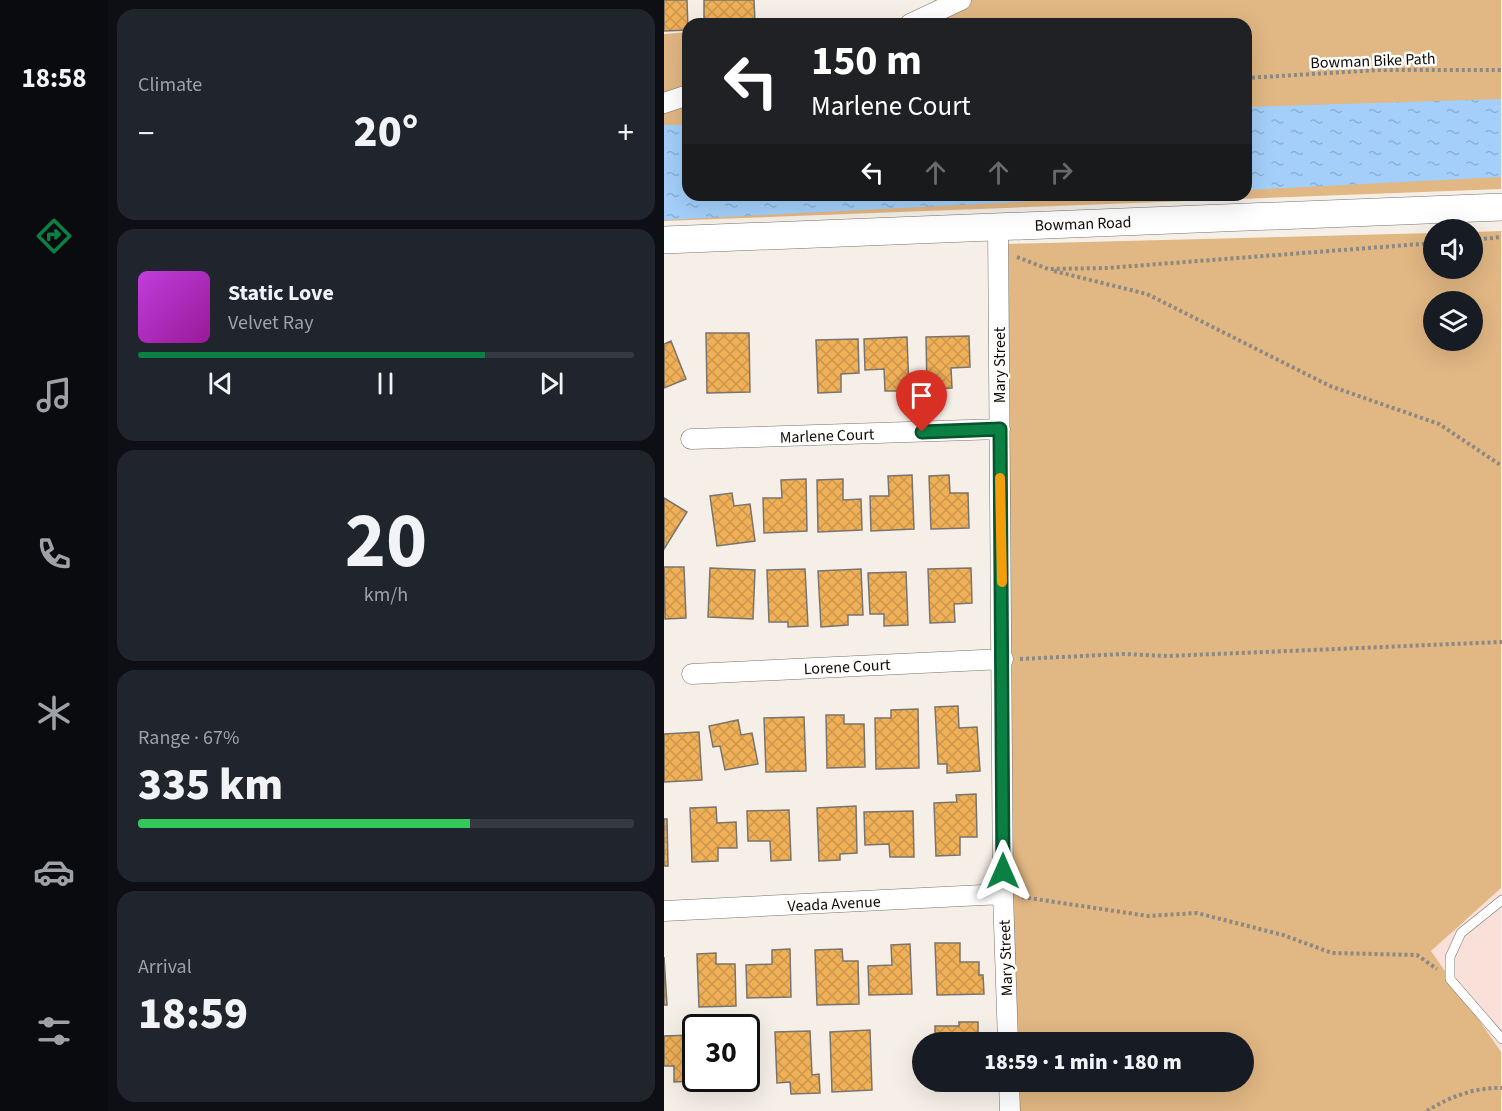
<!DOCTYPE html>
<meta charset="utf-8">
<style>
:root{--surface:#171b24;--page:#20242c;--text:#f1f3f6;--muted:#9ea1a6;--line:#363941;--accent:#0b8043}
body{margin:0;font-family:"Source Sans 3",sans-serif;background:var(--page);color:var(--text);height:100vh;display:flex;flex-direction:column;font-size:22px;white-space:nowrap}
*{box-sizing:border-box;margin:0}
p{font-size:20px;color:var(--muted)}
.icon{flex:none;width:33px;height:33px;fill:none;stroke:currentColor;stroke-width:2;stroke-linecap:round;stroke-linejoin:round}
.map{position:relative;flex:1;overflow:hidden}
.side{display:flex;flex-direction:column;gap:9px;padding:9px;background:#0d0f14;width:556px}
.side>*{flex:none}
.guide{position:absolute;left:18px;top:18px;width:570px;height:183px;border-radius:18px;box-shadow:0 6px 24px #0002;background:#202124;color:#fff;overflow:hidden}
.buttons{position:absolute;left:759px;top:219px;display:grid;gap:12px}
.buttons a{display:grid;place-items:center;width:60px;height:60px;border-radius:50%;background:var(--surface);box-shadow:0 6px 24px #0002;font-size:30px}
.speed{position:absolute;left:18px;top:1014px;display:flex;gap:12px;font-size:30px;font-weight:700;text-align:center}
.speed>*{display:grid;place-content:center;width:78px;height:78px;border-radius:50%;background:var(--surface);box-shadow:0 6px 24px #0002;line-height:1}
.speed .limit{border:3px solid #111;border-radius:9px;background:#fff;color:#111}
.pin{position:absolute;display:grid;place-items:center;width:51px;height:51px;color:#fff;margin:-62px -26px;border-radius:50% 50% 50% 0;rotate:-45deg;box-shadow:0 0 6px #0007}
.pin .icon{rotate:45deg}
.me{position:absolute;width:66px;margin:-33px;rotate:0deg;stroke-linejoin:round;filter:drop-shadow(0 0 4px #0008)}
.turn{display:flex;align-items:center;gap:21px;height:126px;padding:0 30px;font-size:27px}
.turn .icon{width:78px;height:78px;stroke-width:2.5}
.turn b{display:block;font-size:42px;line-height:51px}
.lanes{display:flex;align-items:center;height:57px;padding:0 30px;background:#0003;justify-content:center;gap:30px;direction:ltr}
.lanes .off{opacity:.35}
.big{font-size:45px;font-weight:800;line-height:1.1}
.side .widget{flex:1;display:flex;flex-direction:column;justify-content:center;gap:9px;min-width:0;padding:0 21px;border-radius:18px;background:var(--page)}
.side .dial{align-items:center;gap:0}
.dial b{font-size:78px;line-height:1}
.song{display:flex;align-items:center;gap:18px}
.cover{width:72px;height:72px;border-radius:9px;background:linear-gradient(135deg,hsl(290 70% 55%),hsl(300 70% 35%))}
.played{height:6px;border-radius:3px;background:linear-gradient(90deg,var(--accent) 70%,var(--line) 70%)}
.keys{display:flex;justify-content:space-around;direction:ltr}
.heat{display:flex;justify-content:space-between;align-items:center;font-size:33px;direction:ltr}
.charge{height:9px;border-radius:4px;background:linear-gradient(90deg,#34c759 67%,var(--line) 0)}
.trip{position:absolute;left:248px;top:1032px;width:342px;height:60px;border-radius:30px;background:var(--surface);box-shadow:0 6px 24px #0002;font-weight:800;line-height:60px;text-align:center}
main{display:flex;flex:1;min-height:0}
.tabs{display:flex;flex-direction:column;width:108px;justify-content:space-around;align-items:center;background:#090b0e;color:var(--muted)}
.tabs .icon{width:42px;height:42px}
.tabs .active{color:var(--accent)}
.tabs b{font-size:27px;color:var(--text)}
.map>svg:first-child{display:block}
</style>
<main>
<nav class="tabs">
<b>18:58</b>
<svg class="icon active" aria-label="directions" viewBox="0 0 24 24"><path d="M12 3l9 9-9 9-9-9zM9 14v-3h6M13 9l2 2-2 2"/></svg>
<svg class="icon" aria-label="music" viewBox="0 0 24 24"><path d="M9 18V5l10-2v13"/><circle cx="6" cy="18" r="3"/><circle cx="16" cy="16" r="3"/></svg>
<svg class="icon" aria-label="phone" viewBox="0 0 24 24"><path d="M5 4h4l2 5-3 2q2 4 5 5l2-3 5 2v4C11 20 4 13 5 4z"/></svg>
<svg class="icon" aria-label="climate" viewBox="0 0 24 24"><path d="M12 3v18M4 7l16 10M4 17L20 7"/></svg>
<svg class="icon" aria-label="car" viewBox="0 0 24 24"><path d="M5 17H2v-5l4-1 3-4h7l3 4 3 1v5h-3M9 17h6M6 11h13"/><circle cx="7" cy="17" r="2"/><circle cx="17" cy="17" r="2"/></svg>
<svg class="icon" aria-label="filters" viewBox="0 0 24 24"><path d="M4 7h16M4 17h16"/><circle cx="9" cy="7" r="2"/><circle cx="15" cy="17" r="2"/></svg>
</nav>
<section class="side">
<div class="widget"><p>Climate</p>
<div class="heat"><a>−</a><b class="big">20°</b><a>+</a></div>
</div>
<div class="widget">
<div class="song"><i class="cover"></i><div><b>Static Love</b><p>Velvet Ray</p></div></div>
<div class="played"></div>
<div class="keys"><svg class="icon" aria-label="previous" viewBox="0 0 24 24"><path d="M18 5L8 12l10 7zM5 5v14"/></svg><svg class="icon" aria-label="pause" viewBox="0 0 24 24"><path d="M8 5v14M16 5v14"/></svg><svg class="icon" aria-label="next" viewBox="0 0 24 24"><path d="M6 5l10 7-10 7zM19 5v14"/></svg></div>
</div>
<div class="widget dial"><b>20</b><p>km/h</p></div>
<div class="widget"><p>Range · 67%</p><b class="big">335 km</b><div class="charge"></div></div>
<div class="widget"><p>Arrival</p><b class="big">18:59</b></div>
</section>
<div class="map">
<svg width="838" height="1111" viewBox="0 0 838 1111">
<defs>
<pattern id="water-ripples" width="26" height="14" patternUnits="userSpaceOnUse" patternTransform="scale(1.5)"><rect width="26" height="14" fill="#a3cffa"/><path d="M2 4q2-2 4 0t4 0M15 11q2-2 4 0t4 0" fill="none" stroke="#8bb1d5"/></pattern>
<pattern id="building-cross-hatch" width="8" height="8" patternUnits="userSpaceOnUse" patternTransform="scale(1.5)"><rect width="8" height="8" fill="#efb058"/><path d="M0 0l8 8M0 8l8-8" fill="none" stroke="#cc964b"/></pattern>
</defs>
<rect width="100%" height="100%" fill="#f5efe7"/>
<path fill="#f9e0d9" d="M837,822V1093L741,901Z"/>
<path fill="#e1b783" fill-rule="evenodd" d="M270,0H837V189L0,221V34L24,32V195H582V24H183L270,19Z
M837,231V888L767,951L837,1052V1111H352L351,1082H579V1042H351L340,244L769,233L770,268H808L809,232ZM770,302H808V340H770Z"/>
<path fill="url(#water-ripples)" d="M837,99V177L582,190V107Z
M0,125H24V195H490L0,220Z"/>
<path fill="url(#building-cross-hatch)" stroke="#7a746e" stroke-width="1.5" d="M0,0H23L24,30L0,31Z
M40,0H90L91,24H40Z
M42,333H85L86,392L43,393Z
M305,336L306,367L287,368L288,388L263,389L262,337Z
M243,337L245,391H221L220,369L201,370L200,339Z
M194,339L195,373L177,374V392L154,393L152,340Z
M7,341L22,379L0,388V344Z
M248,475L250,529L207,531L206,496H225L224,476Z
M285,475L286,493H304L305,528L267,529L265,476Z
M142,479L143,531L100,533L99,498H118L117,480Z
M179,479V500L197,499L198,530L154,532L153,480Z
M68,493L70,506L86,504L91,541L53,546L46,496Z
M0,498L23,512L0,549Z
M0,567H20L22,618L1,619Z
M46,568L91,570L89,619L44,617Z
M307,568L308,603L290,604L291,622L266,623L264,569Z
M141,569L144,626L124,627V622H105L103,570Z
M197,569L199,615H184V625L157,627L154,571Z
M242,572L244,625L220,626V614H206L204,573Z
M294,706L295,728L313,727L316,771L283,773V764H274L271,707Z
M254,709L255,768L212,769L211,718H227V710Z
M162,715H180V724H200L201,767L163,768Z
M140,717L142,771L102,772L100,718Z
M74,720L77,735L88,733L94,764L61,770L56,746L49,747L45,726Z
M35,732L38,780L0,782V734Z
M312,794L313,837H296V855L272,856L270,803L293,802L292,795Z
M192,806L193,853L176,854V860L155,861L153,808Z
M52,807L53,823L72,822L73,848H54V861L28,862L26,808Z
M125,810L127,860L107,861L106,841H84L83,811Z
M249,811L250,857H226L225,844L201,845L200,812Z
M0,819H3L4,866H0Z
M271,943H296V962H315V975H319L320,994L273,995Z
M246,944L248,994L205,995L204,966L228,965L227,945Z
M126,949L127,997L83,998L82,965L108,964V950Z
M178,949L179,961H194L195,1004L153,1005L151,950Z
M52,953V964H71L72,1006L35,1007L33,954Z
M0,957L3,1005H0Z
M295,1022H314V1042H271V1026H295Z
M206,1030L208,1090L168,1092L166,1032Z
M146,1031L148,1075L155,1074L156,1093L127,1094L126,1082L113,1083L111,1032Z
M29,1035L30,1081L10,1082V1066H0V1036Z
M82,1042L93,1044L85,1087L49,1081V1078H82Z
M271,1082H297L298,1090L271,1091Z"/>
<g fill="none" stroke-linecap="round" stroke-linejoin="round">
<defs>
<path id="service" d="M838,900L797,933L786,957V979L838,1039"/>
<path id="minor" d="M246,24L297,0
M0,103L24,95
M334,226L339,894L344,1042
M27,439L336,429
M28,674L339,659
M0,911L339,894
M345,1082L346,1111"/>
<path id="secondary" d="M0,240L838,207"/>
</defs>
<use href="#service" stroke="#77726b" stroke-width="10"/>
<use href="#minor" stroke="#77726b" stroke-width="21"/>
<use href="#secondary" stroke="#77726b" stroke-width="28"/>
<path stroke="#8c8882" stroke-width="4" stroke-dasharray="3 3" stroke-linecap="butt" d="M582,78L715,70H838
M808,240L838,237
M353,257L384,269L443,268L770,243
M390,271L483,294L666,386L775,424L838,466
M356,659L459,654L504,656L838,642
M358,897L484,916L533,913L619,935L668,953L753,955L773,969
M763,1111C785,1097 811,1087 838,1088"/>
<use href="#service" stroke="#fff" stroke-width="9"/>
<use href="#minor" stroke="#fff" stroke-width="20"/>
<use href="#secondary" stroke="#fff" stroke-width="27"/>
</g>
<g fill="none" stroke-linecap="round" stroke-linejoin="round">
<defs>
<path id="route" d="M258,432L336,429L339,871"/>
</defs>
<use href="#route" stroke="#07532c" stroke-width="15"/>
<use href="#route" stroke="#0b8043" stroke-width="10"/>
<path stroke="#f59e0b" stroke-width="10" d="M336,478L338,582"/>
</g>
<g text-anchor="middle" stroke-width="5" stroke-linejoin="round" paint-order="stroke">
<g font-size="16" fill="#0e0c09" stroke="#fefdfc">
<text transform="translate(709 60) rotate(-2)" y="6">Bowman Bike Path</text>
<text transform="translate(419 223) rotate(-2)" y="6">Bowman Road</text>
<text transform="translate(335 365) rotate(-90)" y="6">Mary Street</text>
<text transform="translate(163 435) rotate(-2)" y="6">Marlene Court</text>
<text transform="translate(183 666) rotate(-3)" y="6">Lorene Court</text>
<text transform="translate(170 903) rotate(-3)" y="6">Veada Avenue</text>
<text transform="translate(341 958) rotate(-92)" y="6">Mary Street</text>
</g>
</g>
</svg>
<div class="buttons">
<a><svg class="icon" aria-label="sound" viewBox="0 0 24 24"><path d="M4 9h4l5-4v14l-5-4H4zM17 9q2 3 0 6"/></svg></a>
<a><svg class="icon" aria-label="layers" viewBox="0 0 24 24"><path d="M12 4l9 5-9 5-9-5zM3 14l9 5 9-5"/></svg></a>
</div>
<div class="speed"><div class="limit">30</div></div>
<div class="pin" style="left:258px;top:432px;background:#d93025"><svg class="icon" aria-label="arrive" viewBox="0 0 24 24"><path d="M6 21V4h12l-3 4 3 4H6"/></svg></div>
<svg class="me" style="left:339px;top:871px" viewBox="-20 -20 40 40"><path d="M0-17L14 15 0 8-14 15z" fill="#0b8043" stroke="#fff" stroke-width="4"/></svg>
<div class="trip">18:59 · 1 min · 180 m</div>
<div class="guide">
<div class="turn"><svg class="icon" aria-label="left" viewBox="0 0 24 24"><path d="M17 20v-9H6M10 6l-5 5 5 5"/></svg><div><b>150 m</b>Marlene Court</div></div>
<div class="lanes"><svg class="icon" aria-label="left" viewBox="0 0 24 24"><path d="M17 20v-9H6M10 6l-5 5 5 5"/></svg><svg class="icon off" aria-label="ahead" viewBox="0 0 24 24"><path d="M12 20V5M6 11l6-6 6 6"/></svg><svg class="icon off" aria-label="ahead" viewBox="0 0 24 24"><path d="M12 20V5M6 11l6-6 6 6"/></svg><svg class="icon off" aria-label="right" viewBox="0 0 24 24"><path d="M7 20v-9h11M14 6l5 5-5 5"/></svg></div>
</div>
</div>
</main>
